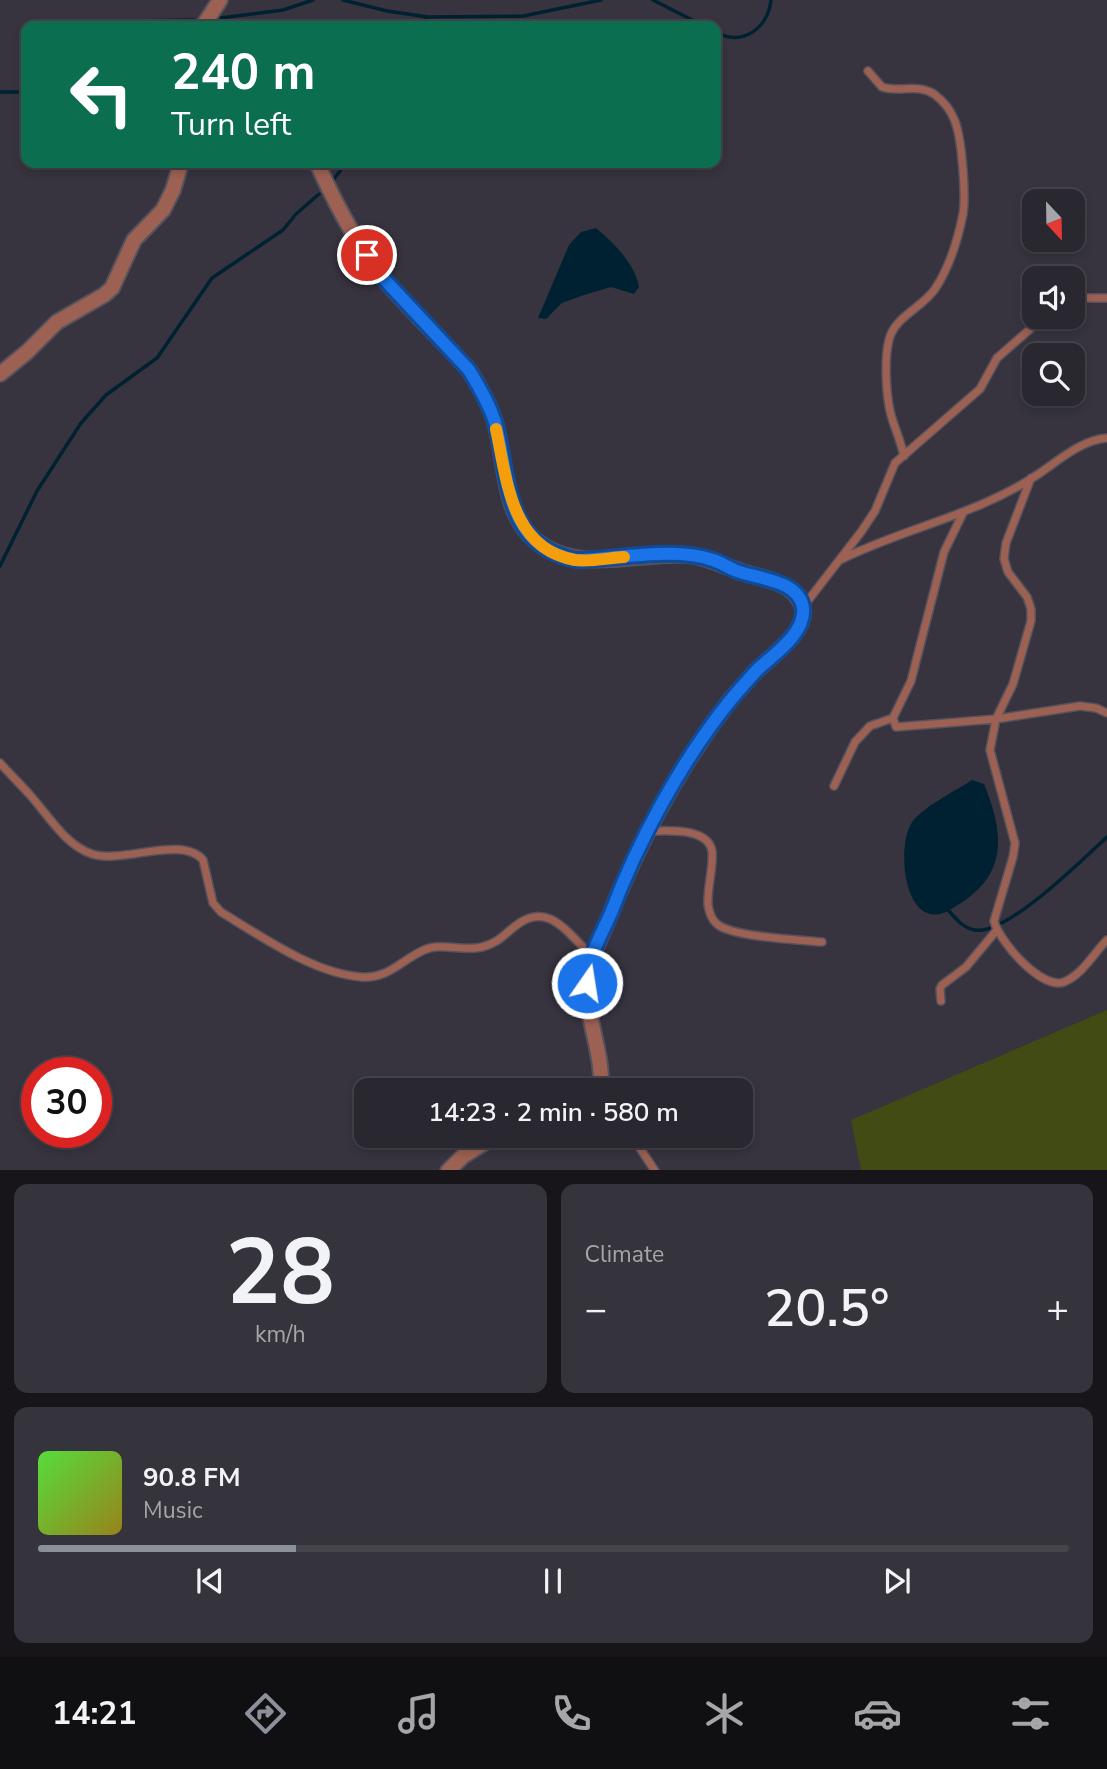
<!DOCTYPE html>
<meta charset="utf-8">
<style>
:root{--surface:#29272f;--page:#35333b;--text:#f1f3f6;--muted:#a5a5aa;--line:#45444b;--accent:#8c9099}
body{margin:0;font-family:"Nunito Sans",sans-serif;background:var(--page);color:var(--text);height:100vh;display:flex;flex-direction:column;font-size:26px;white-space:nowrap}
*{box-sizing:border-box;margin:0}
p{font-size:23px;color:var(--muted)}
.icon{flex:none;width:38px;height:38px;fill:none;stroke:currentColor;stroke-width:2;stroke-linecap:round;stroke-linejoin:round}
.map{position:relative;height:1170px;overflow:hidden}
.details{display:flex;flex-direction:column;gap:14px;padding:14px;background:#17151a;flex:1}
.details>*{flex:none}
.guide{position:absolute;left:21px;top:21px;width:700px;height:147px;border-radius:14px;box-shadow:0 4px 10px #0003,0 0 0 2px var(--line);background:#0b6e4f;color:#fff;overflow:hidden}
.needle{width:46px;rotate:158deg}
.fabs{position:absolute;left:1022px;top:189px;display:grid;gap:14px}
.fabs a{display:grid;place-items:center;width:63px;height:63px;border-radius:14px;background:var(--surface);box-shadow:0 4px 10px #0003,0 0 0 2px var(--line);font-size:35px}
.speed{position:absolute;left:21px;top:1057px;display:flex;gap:14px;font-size:35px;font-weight:700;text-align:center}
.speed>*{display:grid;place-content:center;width:91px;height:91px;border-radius:50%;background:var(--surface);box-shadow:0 4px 10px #0003,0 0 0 2px var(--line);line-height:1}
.speed .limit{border:10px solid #d22;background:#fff;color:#111}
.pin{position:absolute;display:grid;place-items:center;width:60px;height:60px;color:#fff;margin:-30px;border:4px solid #fff;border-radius:50%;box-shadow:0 2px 7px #0007}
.me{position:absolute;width:77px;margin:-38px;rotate:13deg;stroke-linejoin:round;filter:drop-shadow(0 0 5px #0008)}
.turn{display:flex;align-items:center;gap:24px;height:147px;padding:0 35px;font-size:32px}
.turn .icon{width:91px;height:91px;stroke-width:2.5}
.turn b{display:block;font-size:49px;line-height:60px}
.big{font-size:52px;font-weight:600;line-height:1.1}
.details .widget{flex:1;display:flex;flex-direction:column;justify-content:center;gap:10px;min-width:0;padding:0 24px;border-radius:14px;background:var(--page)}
.details .dial{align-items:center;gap:0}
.dial b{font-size:91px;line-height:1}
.song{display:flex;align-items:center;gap:21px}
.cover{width:84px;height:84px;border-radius:10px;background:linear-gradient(135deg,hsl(110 70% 55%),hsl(50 70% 35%))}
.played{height:7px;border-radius:4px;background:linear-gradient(90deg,var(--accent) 25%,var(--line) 25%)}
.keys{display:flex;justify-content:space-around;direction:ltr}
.heat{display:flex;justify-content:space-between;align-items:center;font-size:38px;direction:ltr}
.details .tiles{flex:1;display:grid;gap:14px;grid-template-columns:1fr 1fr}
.widget:last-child{grid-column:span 2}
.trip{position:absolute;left:354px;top:1078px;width:399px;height:70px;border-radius:14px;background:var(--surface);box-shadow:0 4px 10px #0003,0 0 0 2px var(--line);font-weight:600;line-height:70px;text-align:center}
.tab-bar{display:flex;height:112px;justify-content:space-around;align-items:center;background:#101013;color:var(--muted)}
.tab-bar .icon{width:49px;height:49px}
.tab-bar .active{color:var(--accent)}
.tab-bar b{font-size:32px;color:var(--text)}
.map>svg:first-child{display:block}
</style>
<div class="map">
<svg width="1107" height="1171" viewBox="0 0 1107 1171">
<rect width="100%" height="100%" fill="#37343f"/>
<path fill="#424b13" d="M1107,1010V1170H861L851,1120Z"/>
<path fill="#002131" d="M596,228C614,243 635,264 639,287L634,294L611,287L584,295L562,303L546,319L538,318L569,245L581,232Z
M972,780L984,784C1003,831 1009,872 961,903C950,910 940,918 927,913C902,903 899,844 911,824C919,809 957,790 972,780Z"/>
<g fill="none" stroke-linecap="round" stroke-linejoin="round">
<path stroke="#002131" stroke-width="3.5" d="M343,0L387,11L428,17L523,16L601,0
M653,0L704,26
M212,19L283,10L313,0
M116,26L132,21L194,20
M417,26L428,17
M716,32C743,47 768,28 771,0
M0,92H26
M331,183L346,163
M0,566L37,491L81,423L106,395L157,358L212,278L283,230L296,214L319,194
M949,911C956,919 963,928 975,930C1006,936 1083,859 1107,837"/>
<defs>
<path id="service" d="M868,71L882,87C899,93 917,83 934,94C942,100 950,109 954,119C962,136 966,195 963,214C958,239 949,268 935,289C922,308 894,317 889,340C884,359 886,396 891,415C895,429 901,442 904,456
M1073,302L1083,298H1107
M1031,478L1006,543L1004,559L1008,572L1027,597L1031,609V621L1013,684L996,719L990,750L1015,843L1013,857L994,921C999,941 1041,990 1064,982C1083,974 1093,954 1107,940
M963,513L944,552L911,681L893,718L896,727L996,719L1080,706L1096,708L1107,713
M840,560C904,528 977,515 1037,475C1058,461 1081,440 1107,438
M803,607L861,532L875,511L895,463L980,389L997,358L1044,317
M0,763C10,774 20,784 30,795C48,815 65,845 92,854C122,864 182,835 203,860L213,903L221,912C262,937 313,973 361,977C389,979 401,960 424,950C442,942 463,952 482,947C496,944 503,936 514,927C548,899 567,933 592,956
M834,786L855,742L870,726L893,718
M650,831C667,831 708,827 712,851C714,865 707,887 708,905C709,911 712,920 717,924C731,937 801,940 822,942
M941,1001L940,989L942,985L966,967L996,931
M632,1136L655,1171"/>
<path id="minor" d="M317,163C335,203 356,244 384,279C411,311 441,339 469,370C479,386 489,403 495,422C506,459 502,513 535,540C578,576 638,551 689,555C710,557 728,569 749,574C769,580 793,583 802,605C811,629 771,657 756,671C747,681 737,692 728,703C679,767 640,840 610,915C601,937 590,956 588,980C585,1006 595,1033 599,1059C601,1069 601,1080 602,1090
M448,1171L463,1156L495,1136"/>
<path id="tertiary" d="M203,26L220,0
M0,374L27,352L57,322L104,295L112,288L134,240L163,210L173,190L181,163"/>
</defs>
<use href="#service" stroke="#55525c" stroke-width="10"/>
<use href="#minor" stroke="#55525c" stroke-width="18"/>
<use href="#tertiary" stroke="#55525c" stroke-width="18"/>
<use href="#service" stroke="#9d6153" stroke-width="7"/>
<use href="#minor" stroke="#9d6153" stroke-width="14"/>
<use href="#tertiary" stroke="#9d6153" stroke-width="14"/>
</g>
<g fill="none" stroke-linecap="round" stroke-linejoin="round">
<defs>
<path id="route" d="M367,255L385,280L469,370C479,387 489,403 495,422C508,466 503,528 552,552C561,556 572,561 582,560C621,558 677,547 713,560C722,563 729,568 737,571C758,579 799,580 803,608C806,633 773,655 757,670C748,680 738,691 729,702C681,762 638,841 611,913C605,927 596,942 592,957C590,965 589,974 587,983"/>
</defs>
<use href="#route" stroke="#114b97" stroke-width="18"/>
<use href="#route" stroke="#1a73e8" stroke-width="12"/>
<path stroke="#f59e0b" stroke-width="12" d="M496,429C507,480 511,549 575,560C590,562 608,558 624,557"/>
</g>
</svg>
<div class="fabs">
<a><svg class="needle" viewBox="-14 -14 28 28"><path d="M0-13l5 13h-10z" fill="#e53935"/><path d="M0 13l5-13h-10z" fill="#a5a5aa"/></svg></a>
<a><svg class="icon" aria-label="sound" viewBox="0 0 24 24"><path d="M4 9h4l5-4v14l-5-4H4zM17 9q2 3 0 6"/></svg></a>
<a><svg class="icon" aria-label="search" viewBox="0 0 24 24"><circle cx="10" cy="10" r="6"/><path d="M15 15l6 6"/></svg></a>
</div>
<div class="speed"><div class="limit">30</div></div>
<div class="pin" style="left:367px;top:255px;background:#d93025"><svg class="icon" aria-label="arrive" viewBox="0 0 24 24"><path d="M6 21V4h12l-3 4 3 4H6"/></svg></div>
<svg class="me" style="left:587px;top:983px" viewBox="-20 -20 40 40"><circle r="17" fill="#1a73e8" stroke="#fff" stroke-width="3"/><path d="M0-11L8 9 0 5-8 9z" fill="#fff"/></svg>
<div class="trip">14:23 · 2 min · 580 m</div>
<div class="guide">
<div class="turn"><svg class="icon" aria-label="left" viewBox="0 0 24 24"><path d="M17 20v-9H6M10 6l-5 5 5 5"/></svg><div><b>240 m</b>Turn left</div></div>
</div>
</div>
<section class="details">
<div class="tiles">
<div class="widget dial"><b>28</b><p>km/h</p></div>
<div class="widget"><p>Climate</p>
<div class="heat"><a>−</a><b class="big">20.5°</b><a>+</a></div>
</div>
<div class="widget">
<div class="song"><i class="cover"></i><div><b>90.8 FM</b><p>Music</p></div></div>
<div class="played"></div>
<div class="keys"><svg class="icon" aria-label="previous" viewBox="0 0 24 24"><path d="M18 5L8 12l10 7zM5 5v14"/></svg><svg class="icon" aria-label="pause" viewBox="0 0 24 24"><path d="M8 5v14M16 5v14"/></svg><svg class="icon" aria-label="next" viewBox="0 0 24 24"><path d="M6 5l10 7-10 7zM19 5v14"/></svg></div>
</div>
</div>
</section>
<nav class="tab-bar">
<b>14:21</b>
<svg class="icon active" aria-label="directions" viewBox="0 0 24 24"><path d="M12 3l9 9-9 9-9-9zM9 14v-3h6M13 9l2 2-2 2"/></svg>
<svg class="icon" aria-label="music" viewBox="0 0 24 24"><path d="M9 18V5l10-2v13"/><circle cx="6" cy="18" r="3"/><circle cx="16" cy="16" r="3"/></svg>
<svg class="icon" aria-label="phone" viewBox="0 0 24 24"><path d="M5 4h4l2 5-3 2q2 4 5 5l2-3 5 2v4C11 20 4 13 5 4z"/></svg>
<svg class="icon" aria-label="climate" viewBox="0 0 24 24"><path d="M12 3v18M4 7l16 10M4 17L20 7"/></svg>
<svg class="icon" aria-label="car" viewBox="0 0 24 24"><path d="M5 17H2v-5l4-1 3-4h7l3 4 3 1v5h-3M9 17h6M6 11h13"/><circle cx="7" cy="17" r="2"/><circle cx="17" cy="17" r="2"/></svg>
<svg class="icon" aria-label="filters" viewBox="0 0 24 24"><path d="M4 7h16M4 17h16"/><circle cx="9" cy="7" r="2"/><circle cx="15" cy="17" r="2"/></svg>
</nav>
